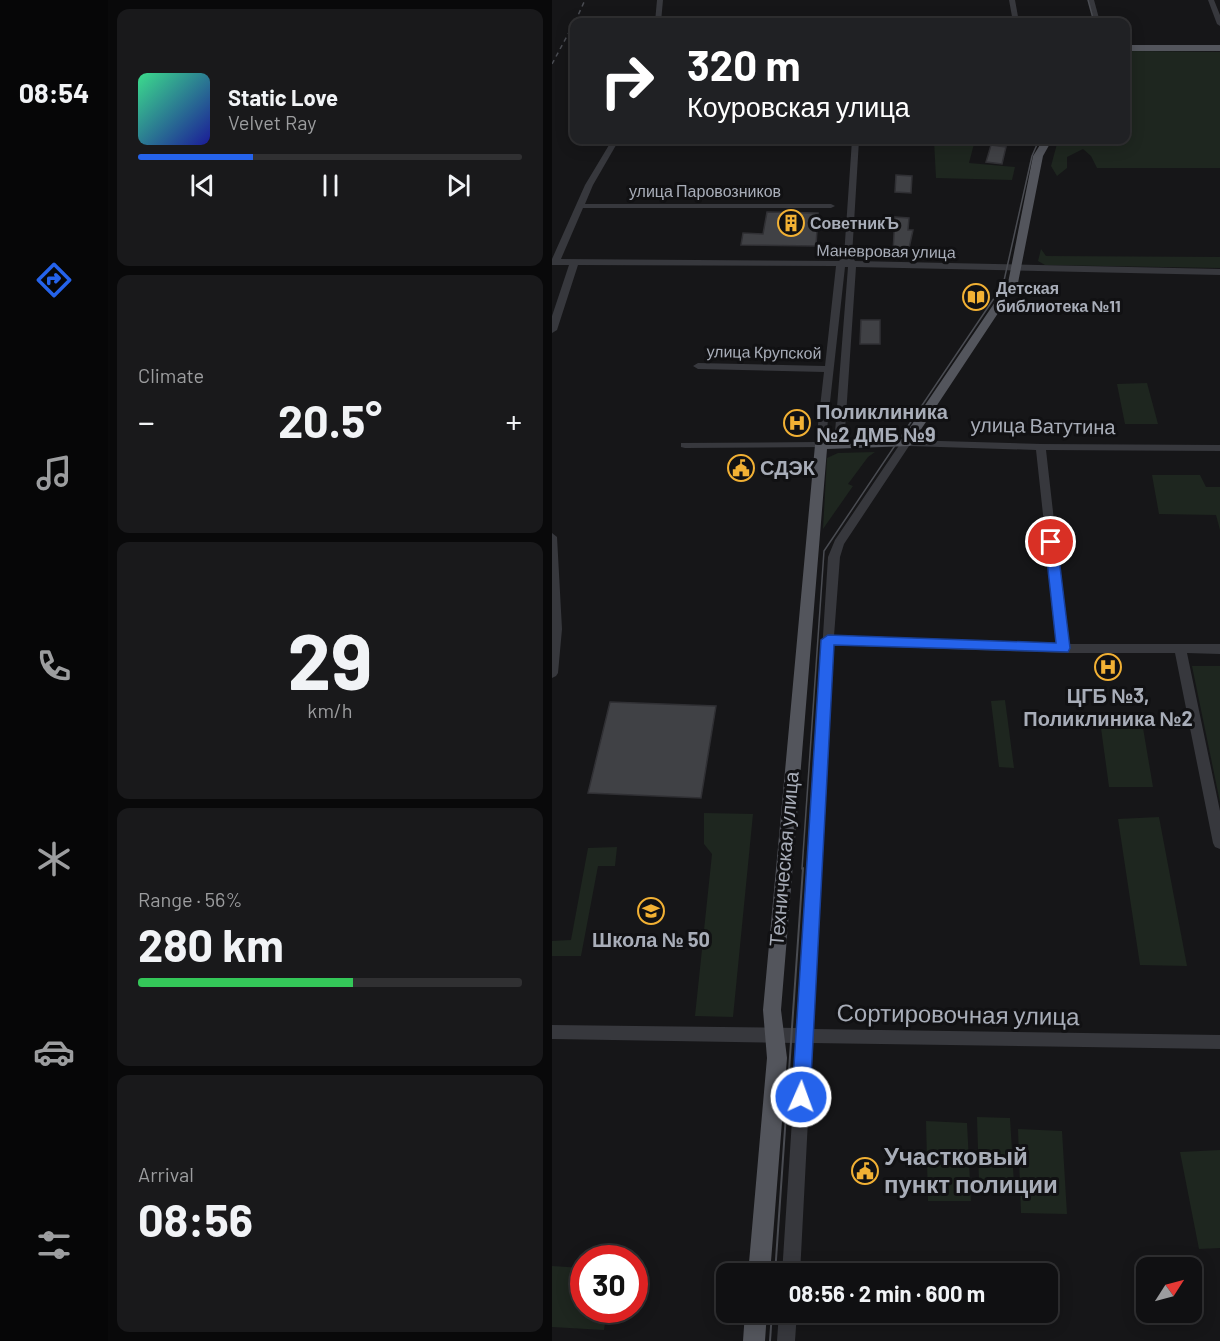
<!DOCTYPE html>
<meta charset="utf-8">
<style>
:root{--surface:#101012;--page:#19191b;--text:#f1f3f6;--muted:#9c9d9f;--line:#303032;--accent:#2563eb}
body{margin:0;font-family:Barlow,sans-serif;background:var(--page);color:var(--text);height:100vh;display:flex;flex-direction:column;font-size:22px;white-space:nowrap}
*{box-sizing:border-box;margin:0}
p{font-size:20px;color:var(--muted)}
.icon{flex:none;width:33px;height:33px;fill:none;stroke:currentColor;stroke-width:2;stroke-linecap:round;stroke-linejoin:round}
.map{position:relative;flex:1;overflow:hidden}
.panel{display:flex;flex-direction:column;gap:9px;padding:9px;background:#09090a;width:444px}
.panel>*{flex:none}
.top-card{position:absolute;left:18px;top:18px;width:560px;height:126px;border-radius:12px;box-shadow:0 3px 15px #0003,0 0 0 2px var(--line);background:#202124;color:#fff;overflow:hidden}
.needle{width:39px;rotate:54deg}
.buttons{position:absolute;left:584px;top:1257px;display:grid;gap:12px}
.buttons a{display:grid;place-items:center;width:66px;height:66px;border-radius:12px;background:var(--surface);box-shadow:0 3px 15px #0003,0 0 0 2px var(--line);font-size:30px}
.speed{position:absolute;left:18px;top:1245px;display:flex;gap:12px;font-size:30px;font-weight:700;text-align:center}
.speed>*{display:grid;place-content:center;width:78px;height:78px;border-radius:50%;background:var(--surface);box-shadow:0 3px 15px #0003,0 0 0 2px var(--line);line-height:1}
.speed .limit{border:9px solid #d22;background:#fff;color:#111}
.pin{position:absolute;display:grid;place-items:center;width:51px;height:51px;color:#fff;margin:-26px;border:3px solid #fff;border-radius:50%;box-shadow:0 2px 6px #0007}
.me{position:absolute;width:66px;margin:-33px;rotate:2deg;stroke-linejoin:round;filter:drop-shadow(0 0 4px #0008)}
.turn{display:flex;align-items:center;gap:21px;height:126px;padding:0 18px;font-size:27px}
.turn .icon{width:78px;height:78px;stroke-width:2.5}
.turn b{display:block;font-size:42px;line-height:51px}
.big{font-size:45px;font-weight:700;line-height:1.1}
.panel .tile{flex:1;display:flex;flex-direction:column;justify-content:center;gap:9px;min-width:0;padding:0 21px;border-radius:12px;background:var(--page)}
.panel .dial{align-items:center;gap:0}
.dial b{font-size:78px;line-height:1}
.song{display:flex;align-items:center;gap:18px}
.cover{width:72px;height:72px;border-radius:9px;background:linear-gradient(135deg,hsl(150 70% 55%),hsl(240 70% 35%))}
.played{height:6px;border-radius:3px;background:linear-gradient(90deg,var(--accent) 30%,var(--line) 30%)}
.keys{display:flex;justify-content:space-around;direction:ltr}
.heat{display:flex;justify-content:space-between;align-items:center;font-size:33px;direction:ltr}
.charge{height:9px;border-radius:4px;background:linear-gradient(90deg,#34c759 56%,var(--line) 0)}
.trip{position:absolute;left:164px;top:1263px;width:342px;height:60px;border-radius:12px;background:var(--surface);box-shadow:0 3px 15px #0003,0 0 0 2px var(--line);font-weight:700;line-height:60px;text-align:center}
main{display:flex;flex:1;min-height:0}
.tabs{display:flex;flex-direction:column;width:108px;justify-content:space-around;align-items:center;background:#060607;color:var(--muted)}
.tabs .icon{width:42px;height:42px}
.tabs .current{color:var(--accent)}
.tabs b{font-size:27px;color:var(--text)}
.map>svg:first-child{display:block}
</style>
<main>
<nav class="tabs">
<b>08:54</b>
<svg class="icon current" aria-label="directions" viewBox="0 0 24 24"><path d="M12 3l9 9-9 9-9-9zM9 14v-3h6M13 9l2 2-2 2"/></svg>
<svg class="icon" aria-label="music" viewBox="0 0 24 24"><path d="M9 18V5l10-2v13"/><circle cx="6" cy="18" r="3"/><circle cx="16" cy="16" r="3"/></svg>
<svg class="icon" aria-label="phone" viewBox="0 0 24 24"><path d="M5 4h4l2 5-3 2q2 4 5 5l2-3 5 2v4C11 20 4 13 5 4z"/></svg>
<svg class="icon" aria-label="climate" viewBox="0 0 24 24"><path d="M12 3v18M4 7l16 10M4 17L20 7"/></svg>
<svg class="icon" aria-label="car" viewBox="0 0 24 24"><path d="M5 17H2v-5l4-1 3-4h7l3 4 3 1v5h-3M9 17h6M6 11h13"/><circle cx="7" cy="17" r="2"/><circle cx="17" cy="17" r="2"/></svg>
<svg class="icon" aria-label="filters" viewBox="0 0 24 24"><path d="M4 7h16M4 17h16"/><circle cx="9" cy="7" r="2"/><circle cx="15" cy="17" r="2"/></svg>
</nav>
<section class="panel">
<div class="tile">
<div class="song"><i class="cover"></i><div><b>Static Love</b><p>Velvet Ray</p></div></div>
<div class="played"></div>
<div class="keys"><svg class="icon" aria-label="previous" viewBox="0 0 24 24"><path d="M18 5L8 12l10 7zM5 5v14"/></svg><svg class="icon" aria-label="pause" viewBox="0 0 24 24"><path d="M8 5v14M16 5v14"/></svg><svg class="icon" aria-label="next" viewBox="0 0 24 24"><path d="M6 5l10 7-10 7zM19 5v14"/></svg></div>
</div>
<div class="tile"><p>Climate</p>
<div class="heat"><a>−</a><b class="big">20.5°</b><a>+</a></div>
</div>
<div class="tile dial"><b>29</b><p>km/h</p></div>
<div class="tile"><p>Range · 56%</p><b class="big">280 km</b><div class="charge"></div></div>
<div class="tile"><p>Arrival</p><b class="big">08:56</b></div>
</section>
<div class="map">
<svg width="668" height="1341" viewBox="0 0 668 1341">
<rect width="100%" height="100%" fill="#161618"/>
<path fill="#1e261f" d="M573,51L668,52V168H545L539,156L531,149L515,157V168L505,176L499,166L506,140H573Z
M382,140H423L417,163L463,167L460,180L384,178Z
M489,249L494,256L668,257V268L493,265L486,261Z
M595,383L606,424H573L565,384Z
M323,452L316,457L296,484L301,486L271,529L275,458L286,453Z
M600,475H648L654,487H668V530L664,515L607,514Z
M640,666H668V802Z
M453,700L462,768L447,767L439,701Z
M549,728H591L601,787H557Z
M152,813L201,814L181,1017L143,1016L160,854L152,844Z
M607,817L635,966L588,965L566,819Z
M65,847L63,866H46L29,956H0V941L19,940L36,848Z
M425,1117L458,1118L462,1184L427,1182Z
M374,1121L415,1123L419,1201H376Z
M466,1129L510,1131L515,1214L469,1213Z
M668,1150V1248L647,1249L628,1152Z
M0,1266L31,1268L32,1310H55L52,1330L0,1327Z"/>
<path fill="#404145" stroke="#303034" stroke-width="1.5" d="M439,145L454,147L450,164L434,162Z
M344,175L360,176L359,193L343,192Z
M215,212L266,213L264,246L189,245L191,233L211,234Z
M343,217L357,218L356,230H361L356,253L341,252Z
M309,320H328V344H308Z
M58,702L164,706L149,798L36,793Z"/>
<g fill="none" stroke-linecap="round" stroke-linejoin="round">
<path fill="#37383d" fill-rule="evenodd" d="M105,0H111L109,22H103Z
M457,0H463L467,22H461Z
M536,0H542L548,22H542Z
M656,0H662L668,15V26L665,24Z
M60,140H67L41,185L33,204H279L283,206L279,208H31L9,259L287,261L292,256L300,140H307L300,256L303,261L668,269V275L304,267L292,445L287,448L282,445L296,267H293L273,447L133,448L129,447V443L264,442L272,372L146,369L141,366L146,363L273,366L284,266L26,265L5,330L0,333V316L17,265H0V259L33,185Z
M354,440L489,444L668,445V451L494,450L516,644H668V654L635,653L668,811V849L663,847L661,843L623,653H511L281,645L261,1029L668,1035V1049L260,1043L248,1274H230L245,1043L0,1039V1025L246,1028L276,557L283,540L350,441ZM357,446L484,450L505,643L282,636L288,557L292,544Z
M0,533L5,537L10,629L6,673L4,676L0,678Z
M227,1312H245L243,1341H225Z"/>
<path fill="#53555c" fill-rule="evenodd" d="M573,45H668V51H573Z
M491,140H500L491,156L466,283L358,446L275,449L229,1010L235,1058L218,1274H196L215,1058L211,1010L263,445L269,441L350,439L456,283L481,156Z
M193,1312H215L213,1341H191Z"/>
<path stroke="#4a4c52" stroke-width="1.5" d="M536,0L542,22
M250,869L272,551L451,285L480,156L487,140"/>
<path stroke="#4a4c52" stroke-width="2" d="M223,1274L251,868
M218,1341L220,1312"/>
<path stroke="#4a4c52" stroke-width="1.5" stroke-dasharray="4.5 4" stroke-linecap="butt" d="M23,22L33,0
M0,64L22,23"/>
</g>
<path fill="#2563eb" stroke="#184099" stroke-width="1.5" d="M499,538L505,542L518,648L516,652L282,645L258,1097L256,1103L249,1106L243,1103L240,1097L269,640L276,635L504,643L493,542Z"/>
<defs>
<symbol id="building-ring" viewBox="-11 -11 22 22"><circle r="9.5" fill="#111113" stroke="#f2b134" stroke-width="1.5"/><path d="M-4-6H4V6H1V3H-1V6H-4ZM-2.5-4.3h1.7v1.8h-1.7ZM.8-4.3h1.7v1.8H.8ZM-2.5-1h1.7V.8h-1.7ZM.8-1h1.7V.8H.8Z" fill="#f2b134"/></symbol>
<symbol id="library-ring" viewBox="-11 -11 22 22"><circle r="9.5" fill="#111113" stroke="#f2b134" stroke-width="1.5"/><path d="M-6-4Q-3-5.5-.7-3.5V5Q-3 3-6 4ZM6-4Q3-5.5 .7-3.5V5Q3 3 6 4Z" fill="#f2b134"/></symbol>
<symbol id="hospital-ring" viewBox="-11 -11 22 22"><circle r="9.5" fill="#111113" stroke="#f2b134" stroke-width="1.5"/><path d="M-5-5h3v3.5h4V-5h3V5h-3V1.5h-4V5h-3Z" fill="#f2b134"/></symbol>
<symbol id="civic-ring" viewBox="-11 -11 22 22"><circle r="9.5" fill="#111113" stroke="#f2b134" stroke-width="1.5"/><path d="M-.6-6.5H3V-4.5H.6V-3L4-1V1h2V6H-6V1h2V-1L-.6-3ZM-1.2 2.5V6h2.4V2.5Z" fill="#f2b134"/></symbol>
<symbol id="school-ring" viewBox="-11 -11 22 22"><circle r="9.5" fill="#111113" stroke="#f2b134" stroke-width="1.5"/><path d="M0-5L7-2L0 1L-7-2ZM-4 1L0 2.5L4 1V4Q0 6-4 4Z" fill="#f2b134"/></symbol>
</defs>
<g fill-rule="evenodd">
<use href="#building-ring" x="224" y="208" width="30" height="30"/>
<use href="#library-ring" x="409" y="282" width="30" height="30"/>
<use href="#hospital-ring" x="230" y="408" width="30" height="30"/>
<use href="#civic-ring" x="174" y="453" width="30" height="30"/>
<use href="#hospital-ring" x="541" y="652" width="30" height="30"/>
<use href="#school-ring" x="84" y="896" width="30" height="30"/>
<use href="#civic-ring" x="298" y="1156" width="30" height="30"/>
</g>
<g text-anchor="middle" stroke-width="6" stroke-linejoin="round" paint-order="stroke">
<g font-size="16" fill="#a8adb8" stroke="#111113">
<text x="153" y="197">улица Паровозников</text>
<text transform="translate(334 251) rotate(1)" y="6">Маневровая улица</text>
<text transform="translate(212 352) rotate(1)" y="6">улица Крупской</text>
</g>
<g font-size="16" font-weight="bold" fill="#a8adb8" stroke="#111113" text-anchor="start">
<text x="258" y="229">СоветникЪ</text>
<text x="444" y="294">Детская<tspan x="444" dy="18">библиотека №11</tspan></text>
</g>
<g font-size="20" font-weight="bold" fill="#a8adb8" stroke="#111113" text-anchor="start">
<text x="264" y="419">Поликлиника<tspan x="264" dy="23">№2 ДМБ №9</tspan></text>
<text x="208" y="475">СДЭК</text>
<text x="556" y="703" text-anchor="middle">ЦГБ №3,<tspan x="556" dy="23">Поликлиника №2</tspan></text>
<text x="99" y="947" text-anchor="middle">Школа № 50</text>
</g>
<g font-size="20" fill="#a8adb8" stroke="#111113">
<text transform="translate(491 426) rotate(1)" y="7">улица Ватутина</text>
<text transform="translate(232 859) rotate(-85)" y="7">Техническая улица</text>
</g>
<g font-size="24" fill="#a8adb8" stroke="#111113">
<text transform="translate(406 1015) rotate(1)" y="8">Сортировочная улица</text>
</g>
<g font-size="24" font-weight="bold" fill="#a8adb8" stroke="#111113" text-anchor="start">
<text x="332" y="1165">Участковый<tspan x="332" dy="28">пункт полиции</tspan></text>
</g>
</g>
</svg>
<div class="buttons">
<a><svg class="needle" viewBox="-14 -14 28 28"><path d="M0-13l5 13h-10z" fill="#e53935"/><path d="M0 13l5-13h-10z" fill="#9c9d9f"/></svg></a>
</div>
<div class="speed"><div class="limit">30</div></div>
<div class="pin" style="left:499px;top:542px;background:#d93025"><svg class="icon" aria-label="arrive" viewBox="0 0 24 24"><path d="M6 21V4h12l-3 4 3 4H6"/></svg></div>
<svg class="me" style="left:249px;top:1097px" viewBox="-20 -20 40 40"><circle r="17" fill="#2563eb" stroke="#fff" stroke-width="3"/><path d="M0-11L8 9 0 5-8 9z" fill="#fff"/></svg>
<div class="trip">08:56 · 2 min · 600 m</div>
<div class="top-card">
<div class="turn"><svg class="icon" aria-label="right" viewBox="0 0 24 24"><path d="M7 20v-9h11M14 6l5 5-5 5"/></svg><div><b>320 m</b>Коуровская улица</div></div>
</div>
</div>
</main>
